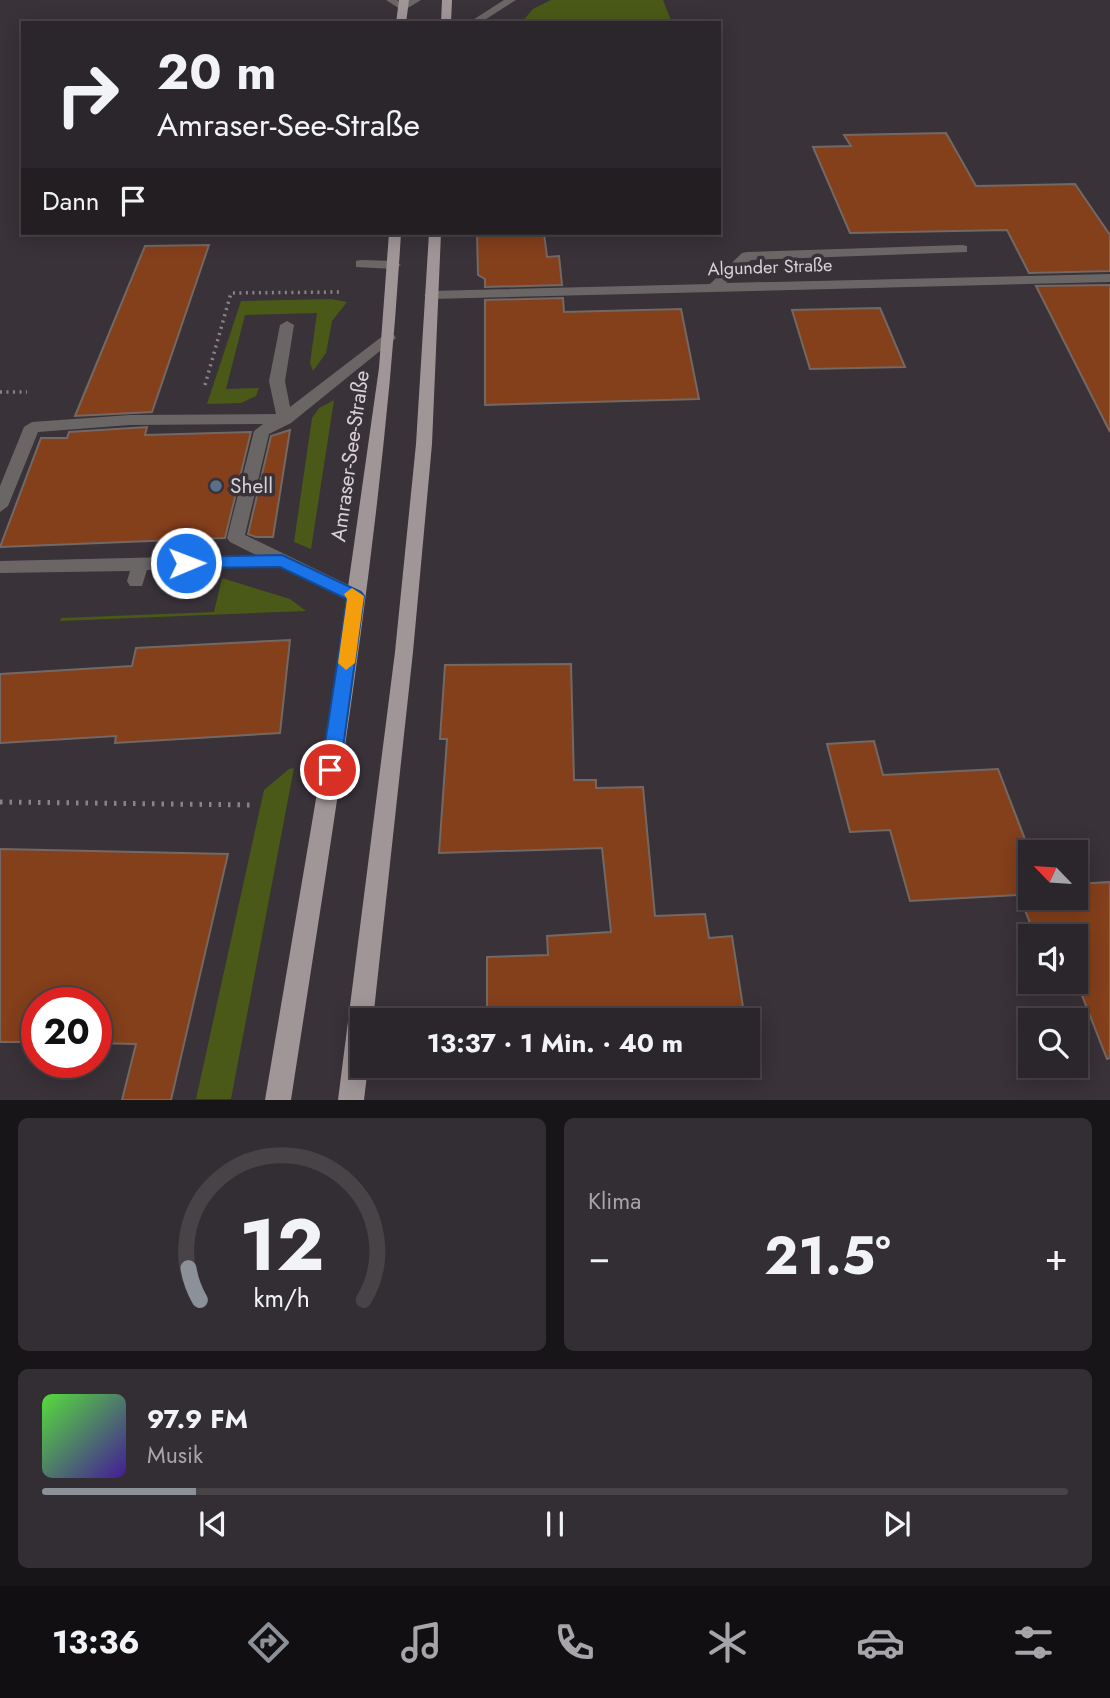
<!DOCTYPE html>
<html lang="de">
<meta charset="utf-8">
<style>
:root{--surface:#2b262b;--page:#332e33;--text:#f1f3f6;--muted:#a6a5a9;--line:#474347;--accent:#8c9099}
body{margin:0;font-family:Jost,sans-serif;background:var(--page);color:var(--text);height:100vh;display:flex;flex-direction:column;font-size:26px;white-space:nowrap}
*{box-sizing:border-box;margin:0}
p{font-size:23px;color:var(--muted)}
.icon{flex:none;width:38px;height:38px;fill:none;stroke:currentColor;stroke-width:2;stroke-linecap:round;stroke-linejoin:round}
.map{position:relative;height:1100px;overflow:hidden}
.side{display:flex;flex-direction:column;gap:18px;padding:18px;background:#181518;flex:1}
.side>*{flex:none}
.hud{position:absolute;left:21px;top:21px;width:700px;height:214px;border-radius:0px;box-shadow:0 4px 18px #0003,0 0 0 2px var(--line);background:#2b262b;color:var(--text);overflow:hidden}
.needle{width:46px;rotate:295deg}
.controls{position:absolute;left:1018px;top:840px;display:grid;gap:14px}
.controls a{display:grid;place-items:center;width:70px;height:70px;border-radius:0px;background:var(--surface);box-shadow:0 4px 18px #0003,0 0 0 2px var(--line);font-size:35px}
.speed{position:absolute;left:21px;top:987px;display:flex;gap:14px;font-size:35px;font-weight:700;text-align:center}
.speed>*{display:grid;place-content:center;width:91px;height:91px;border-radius:50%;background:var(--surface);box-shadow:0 4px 18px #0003,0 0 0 2px var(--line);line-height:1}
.speed .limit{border:10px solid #d22;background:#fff;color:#111}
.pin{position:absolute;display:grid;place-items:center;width:60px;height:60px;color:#fff;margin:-30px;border:4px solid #fff;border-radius:50%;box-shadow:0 2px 7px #0007}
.me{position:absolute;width:77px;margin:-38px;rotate:89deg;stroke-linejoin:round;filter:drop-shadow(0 0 5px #0008)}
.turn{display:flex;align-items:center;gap:24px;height:147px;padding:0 21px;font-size:32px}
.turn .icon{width:91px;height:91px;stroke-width:2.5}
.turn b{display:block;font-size:49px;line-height:60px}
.then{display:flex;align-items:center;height:66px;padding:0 21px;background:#0003;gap:14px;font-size:26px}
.big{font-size:52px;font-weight:700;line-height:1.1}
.side .card{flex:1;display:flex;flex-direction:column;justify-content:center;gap:10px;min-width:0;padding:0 24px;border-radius:10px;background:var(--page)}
.side .dial{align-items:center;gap:0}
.dial svg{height:182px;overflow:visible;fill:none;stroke:var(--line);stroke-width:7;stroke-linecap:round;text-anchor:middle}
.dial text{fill:var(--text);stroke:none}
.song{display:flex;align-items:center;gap:21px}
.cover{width:84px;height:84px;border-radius:10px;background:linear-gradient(135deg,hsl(110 70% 55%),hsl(260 70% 35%))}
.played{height:7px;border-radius:4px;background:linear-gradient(90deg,var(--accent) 15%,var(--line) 15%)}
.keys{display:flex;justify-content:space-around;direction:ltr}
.heat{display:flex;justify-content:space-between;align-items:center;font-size:38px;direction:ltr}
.side .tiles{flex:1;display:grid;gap:18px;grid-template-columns:1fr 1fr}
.card:last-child{grid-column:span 2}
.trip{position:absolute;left:350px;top:1008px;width:410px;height:70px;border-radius:0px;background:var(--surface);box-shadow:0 4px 18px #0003,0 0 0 2px var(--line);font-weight:700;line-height:70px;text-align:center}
.dock{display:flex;height:112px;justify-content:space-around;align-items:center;background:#110f11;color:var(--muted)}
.dock .icon{width:49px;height:49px}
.dock .current{color:var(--accent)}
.dock b{font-size:32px;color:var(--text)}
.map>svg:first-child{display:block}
</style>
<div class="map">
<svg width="1110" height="1100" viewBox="0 0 1110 1100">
<rect width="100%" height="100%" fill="#393239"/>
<path fill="#4a5917" d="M551,0H663L672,23H521L533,9Z
M331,299L347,302L332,321L326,353L313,371L310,363L317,313L245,315L226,389L259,388L256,396L241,403L207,404L241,301Z
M334,400L311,549L294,542L312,418L319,408Z
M222,578L290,599L306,611L60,621L61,618L214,612Z
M294,768L231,1099H196L264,790L289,769Z"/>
<path fill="#843f1b" stroke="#736863" stroke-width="2" d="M946,133L976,186L1075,184L1110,235V271L1029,273L1007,230L850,233L813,147L851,146L844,135Z
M477,233H544L547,257L559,256L562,285L485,287V279L478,275Z
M209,245L152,412L75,416L145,246Z
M1110,285V432L1036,286Z
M563,298L564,312L681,309L699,399L485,405V300Z
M880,308L905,367L810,369L792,310Z
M147,427L145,435L251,432L225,538L0,547L41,438H67L69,432Z
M290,430L273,537H256L248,534L271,436Z
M290,640L280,733L115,743L116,736L0,743V674L132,666L136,648Z
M571,664L574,780H596V788L643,787L655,916L705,914L709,938L732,936L745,1020H487V957L548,955L547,936L611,932L602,848L439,853L447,739H440L445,665Z
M874,741L883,775L998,769L1031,855V898H1076V884L1110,882V1058L1107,1059L1076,980V936H1035L1019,895L910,901L890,830L850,832L827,744Z
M0,849L228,854L171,1100H122L136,1044L96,1043V1003H37V1042H0Z"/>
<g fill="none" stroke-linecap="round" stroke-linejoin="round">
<path stroke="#898489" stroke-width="3.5" stroke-dasharray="2 4.5" stroke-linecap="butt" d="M205,385L231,293L343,292
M0,392H27"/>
<path stroke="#898489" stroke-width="5" stroke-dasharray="2.5 7" stroke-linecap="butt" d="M0,802L254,805"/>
<path fill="#6b6666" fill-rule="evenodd" d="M386,0H397L403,4L409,0H421L403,11Z
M504,0H516L480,23H468Z
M962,245L967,246V252L751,260L726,283L1110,274V282L431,299L424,295L431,291L710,284L742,253L747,252Z
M361,260L394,261L401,265L394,269L356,267V261Z
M287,321L294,325L285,381L290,407L384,335H394L396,338L291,423L269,434L245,535L361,591L364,596L361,601H349L279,567L147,570L142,586H130L127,581L130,571L0,573V561L256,555L230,542L227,538L254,431L263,424L130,425L38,432L8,506L0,512V486L24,427L32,422L130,415L276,414L269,381L280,325Z"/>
<path fill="#a19697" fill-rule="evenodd" d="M399,0H409L406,23H396Z
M442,0H452L451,23H441Z
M389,233H401C384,524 335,812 291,1100H265L328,728L379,368Z
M429,233H441L432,444L413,652L373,1020H362V1066H368L364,1100H338L395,652L416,444Z"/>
</g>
<path fill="#1a73e8" stroke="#114b97" stroke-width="2" d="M282,555L361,592L364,596L340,770L337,776H324L321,770L347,599L280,567L186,568L178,563L186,557Z"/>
<path fill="#f59e0b" d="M352,588L364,596L355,663L346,670L338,663L347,599L344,594Z"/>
<circle fill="#5c6f8a" stroke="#393239" stroke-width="2.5" cx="216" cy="486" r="7"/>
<g text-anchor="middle" stroke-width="7" stroke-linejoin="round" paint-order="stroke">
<g font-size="18" fill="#d6d2d6" stroke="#393239">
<text transform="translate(770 267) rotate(-2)" y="6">Algunder Straße</text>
</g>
<g font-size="21" fill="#d6d2d6" stroke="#393239">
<text transform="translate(350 456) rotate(-82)" y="7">Amraser-See-Straße</text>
</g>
<g font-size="21" fill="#d6d2d6" stroke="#393239" text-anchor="start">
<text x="230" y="493">Shell</text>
</g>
</g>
</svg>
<div class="controls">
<a><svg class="needle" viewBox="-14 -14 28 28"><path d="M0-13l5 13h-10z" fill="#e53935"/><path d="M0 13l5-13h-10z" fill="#a6a5a9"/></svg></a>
<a><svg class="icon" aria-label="sound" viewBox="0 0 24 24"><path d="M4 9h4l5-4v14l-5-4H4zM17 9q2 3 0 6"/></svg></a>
<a><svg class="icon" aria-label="search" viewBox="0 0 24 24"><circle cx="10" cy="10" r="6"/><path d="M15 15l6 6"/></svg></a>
</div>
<div class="speed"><div class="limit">20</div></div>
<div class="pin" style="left:330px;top:770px;background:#d93025"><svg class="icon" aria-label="arrive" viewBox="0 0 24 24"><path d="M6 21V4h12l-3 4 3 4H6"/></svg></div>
<svg class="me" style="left:186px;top:563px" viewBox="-20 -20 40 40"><circle r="17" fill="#1a73e8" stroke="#fff" stroke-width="3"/><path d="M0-11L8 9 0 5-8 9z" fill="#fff"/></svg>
<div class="trip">13:37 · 1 Min. · 40 m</div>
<div class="hud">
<div class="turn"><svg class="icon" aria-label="right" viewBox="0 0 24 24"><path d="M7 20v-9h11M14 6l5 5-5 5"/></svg><div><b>20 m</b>Amraser-See-Straße</div></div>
<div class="then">Dann<svg class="icon" aria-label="arrive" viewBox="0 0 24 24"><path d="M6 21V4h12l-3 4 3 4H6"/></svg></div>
</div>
</div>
<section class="side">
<div class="tiles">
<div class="card dial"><svg viewBox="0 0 100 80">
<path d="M14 69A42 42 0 1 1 86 69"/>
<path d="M14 69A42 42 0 0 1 9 55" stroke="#8c9099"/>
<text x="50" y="56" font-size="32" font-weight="700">12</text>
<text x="50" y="72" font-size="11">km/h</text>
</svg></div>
<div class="card"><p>Klima</p>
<div class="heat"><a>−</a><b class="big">21.5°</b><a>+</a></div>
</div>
<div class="card">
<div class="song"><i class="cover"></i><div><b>97.9 FM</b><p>Musik</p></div></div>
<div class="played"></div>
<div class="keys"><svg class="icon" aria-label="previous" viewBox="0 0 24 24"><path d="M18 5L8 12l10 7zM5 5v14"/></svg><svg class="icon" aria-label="pause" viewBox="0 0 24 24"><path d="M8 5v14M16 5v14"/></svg><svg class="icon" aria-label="next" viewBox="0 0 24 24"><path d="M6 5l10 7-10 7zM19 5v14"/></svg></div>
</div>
</div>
</section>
<nav class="dock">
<b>13:36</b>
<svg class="icon current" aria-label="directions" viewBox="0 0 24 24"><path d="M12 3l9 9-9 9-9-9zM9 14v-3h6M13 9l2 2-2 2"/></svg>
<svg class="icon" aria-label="music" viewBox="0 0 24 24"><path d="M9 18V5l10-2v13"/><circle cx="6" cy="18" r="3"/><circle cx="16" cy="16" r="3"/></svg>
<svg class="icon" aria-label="phone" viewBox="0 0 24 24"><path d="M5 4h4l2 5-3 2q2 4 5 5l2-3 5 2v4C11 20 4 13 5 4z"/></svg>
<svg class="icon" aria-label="climate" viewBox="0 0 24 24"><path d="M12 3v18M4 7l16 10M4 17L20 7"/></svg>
<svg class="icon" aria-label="car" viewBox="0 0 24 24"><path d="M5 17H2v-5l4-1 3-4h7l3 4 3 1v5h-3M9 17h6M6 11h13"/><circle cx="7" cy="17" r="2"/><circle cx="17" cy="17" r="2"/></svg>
<svg class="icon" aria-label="filters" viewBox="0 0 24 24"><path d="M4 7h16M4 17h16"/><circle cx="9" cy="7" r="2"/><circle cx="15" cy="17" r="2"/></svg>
</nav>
